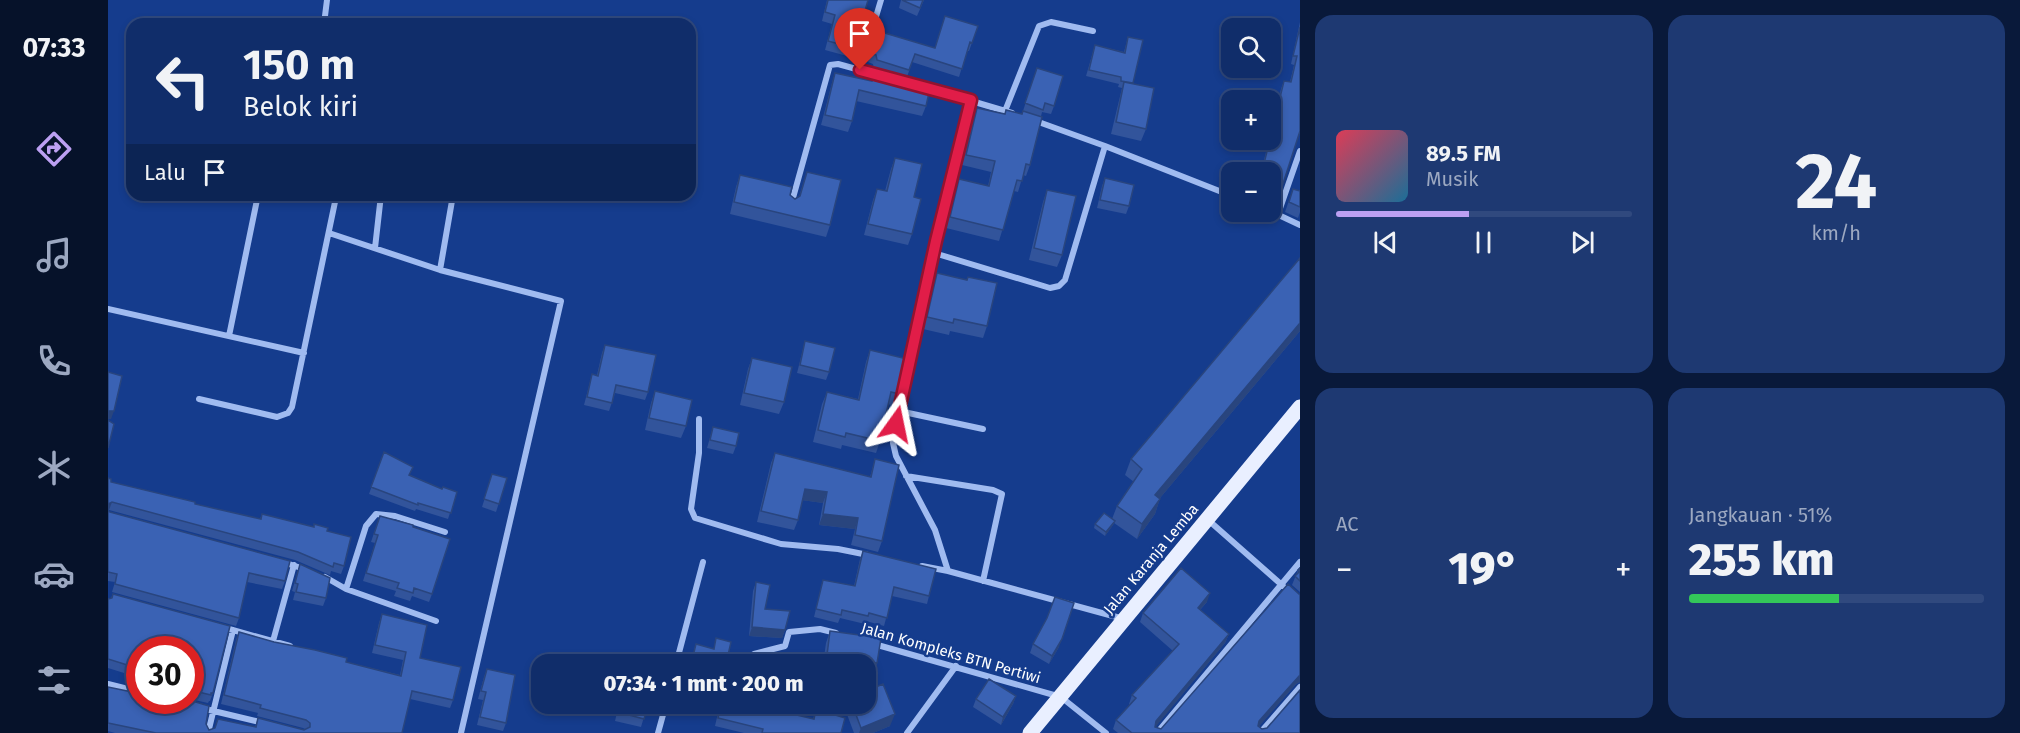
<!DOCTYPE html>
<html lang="id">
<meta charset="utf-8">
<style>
:root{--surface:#102d6a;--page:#1e3972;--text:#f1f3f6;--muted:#9ca8c1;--line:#30497e;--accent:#bca0f2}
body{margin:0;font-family:"Fira Sans",sans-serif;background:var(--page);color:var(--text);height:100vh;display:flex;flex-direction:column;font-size:22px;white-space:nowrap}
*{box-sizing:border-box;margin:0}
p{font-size:20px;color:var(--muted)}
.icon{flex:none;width:33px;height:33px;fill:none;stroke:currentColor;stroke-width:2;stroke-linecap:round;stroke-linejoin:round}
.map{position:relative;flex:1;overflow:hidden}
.side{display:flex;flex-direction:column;gap:15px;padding:15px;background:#09193a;width:720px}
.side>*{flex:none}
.top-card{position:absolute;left:18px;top:18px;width:570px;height:183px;border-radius:18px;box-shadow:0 3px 9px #0003,0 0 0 2px var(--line);background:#102d6a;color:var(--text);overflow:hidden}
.fabs{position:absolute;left:1113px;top:18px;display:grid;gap:12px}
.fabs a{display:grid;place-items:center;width:60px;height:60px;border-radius:12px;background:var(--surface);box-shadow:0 3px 9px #0003,0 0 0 2px var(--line);font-size:30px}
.speed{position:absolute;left:18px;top:636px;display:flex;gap:12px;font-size:30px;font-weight:700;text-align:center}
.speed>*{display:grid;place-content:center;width:78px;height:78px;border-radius:50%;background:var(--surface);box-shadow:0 3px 9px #0003,0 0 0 2px var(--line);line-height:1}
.speed .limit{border:9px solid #d22;background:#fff;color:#111}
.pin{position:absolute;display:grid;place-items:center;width:51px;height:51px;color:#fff;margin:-62px -26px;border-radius:50% 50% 50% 0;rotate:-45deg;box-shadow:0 0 6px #0007}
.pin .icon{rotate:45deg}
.me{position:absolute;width:66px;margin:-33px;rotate:12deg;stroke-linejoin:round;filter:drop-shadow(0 0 4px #0008)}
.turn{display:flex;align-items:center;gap:21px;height:126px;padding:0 18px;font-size:27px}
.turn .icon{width:78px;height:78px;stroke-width:2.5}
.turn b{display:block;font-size:42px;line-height:51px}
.then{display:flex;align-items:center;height:57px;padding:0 18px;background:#0003;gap:12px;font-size:22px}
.big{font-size:45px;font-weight:800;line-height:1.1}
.side .card{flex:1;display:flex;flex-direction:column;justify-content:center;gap:9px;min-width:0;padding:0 21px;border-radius:18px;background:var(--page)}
.side .dial{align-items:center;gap:0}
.dial b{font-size:78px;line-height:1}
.song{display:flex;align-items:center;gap:18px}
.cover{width:72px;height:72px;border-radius:9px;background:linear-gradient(135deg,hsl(350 70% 55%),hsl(200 70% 35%))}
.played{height:6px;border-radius:3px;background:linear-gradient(90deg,var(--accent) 45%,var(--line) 45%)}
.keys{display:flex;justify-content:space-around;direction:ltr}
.heat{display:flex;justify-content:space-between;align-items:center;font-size:33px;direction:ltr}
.charge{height:9px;border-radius:4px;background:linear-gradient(90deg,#34c759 51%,var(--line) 0)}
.side .tiles{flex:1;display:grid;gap:15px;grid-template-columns:repeat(2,1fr)}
.trip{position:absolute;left:423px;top:654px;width:345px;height:60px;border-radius:18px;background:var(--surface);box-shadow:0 3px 9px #0003,0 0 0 2px var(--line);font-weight:800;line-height:60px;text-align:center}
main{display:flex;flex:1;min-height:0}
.dock{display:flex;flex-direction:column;width:108px;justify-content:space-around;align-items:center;background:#06122a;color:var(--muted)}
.dock .icon{width:42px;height:42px}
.dock .selected{color:var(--accent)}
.dock b{font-size:27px;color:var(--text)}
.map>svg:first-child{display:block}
</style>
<main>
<nav class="dock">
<b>07:33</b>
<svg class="icon selected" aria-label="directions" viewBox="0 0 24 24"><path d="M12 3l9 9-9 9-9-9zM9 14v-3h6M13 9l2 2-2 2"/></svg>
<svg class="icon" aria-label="music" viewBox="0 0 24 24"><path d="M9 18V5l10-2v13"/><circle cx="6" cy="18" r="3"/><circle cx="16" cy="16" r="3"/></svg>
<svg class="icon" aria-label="phone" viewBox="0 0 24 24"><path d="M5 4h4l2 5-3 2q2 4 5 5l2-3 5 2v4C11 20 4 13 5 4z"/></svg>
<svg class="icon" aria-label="climate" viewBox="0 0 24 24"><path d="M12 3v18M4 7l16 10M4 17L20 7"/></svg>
<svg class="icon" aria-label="car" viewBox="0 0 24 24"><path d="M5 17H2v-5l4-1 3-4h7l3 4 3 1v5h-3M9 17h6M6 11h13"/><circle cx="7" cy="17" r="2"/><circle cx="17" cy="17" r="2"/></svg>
<svg class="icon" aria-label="filters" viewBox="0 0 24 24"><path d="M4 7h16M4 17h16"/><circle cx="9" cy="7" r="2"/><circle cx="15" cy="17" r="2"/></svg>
</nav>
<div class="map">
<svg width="1192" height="733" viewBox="0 0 1192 733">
<rect width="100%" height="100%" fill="#153c8d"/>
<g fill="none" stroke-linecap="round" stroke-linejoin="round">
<path stroke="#a0bbf0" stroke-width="6" d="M216,24L219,0
M771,75L752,70L773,0
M816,87L904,113
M863,100L826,253L942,288L951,286L957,280L997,146
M897,111L931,26L943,22L985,31
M925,120L997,146L1124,196
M683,205L722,65L730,64L752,70
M1162,211L1192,225
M1170,214L1192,151
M221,233L332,270L453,301L353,733
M267,248L273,195
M826,253L785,443L788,456L827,530L840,571L1016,619
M332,270L345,195
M0,309L196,353
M121,336L150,195
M91,399L169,417L180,413L184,407L227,202
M791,411L875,429
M591,419V453L583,509L587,518L673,544L730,549L760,555
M798,476L885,490L894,494L875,581
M1099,519L1175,586
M175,562L196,569
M814,566L840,571
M217,577L238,589L328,621
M238,589L258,526L268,514L287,516L337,532
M114,627L182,646
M165,641L186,565
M766,644L953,697L998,733
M646,654L677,646L681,632L712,629L728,633
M568,664L595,562
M0,684L32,692
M93,708L156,723
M100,733L125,630
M550,733L558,704
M799,733L848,666
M1049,733L1192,562
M1152,733L1192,687"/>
<path stroke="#e9efff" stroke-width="15" d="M922,733L1192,407"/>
</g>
<path fill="#32549b" d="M719,0H760L753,25V50L750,59L717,50L724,24L714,21Z
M793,0H816L809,16L791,8Z
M1192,22V131L1168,204L1162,203V172H1153L1161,140H1162V134L1173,89L1176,81L1182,82L1186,65L1183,64Z
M870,26L861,51H859L851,77L804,62L799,77L818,106L814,116L748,101L744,121L740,132L713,125L724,83L727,73L763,81L767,69H766L765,64L760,62L770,31L827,48Z
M1020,37L1025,84L1038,129L1033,141L1003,134L1014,88L1010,87L1011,84L978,76L987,45L1016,52Z
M929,68L946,106L943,114L934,112L922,165L918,176L915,175L910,192L906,191L891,241L838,228L847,189L851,179L880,186L883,172L854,165L865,118L869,108L897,114H914Z
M787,158L806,197L804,234L800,245L756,235L765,200L769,189L777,191L783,169Z
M699,172L722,225L718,237L622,214L628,187L632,175L682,195L687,199L691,197Z
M997,178L1021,206L1018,214L989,208L994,186Z
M1185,189L1192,191V212L1190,218L1177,212Z
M939,190L954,255L949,267L921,260L935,202Z
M1192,258V331L1052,498L1047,514L1029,539L1006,523L1005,525L997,536L986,528L987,524L1004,519L1009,506L1026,482L1017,475L1023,459Z
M829,273L879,326L875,338L842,331L841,335L815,329L825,285Z
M697,341L721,372L718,380L689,373Z
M497,345L540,392L537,400L507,393L501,411L476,405L484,374L489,375L494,353Z
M762,350L791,394L786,406L780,404L772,441L768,453L734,445L733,449L705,442L714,404L719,392L750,399L758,362Z
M644,358L676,402L671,414L632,405L640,369Z
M547,391L578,426L573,438L537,430L543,403Z
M605,427L628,446L625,454L599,448Z
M276,452L302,475L334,489L349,492L340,519L308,509L307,511L261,494Z
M667,453L762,477L767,459L774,541L770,552L743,545L747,529L711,525L715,503L694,500L690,520L686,530L649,522L663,463Z
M0,478L3,482L87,504L152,519L154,514L219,531L236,566L233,574L223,571L222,575L187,560L1,510L0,511L2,512L177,581L174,589L139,582L131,618L128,626L4,592L7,582L0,581Z
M399,478L388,512L374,507L382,482Z
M269,524L305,527L324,594L321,602L304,596L302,601L286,596L288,591L255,581L267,543L263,542Z
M755,551L821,596L819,604L784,596L776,626L758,621L757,624L732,618L730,623L706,617L713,588L715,580L746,586L752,559Z
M192,564L218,598L215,606L185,600L187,592L184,591Z
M1192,568V592L1184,585L1190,570Z
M648,582L657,609L677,630L674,638L641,636L645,591Z
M5,594L122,626L105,693L102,701H101L100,703L82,699V650H32V678L0,668V599L3,598Z
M1192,595V682L1188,684L1151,726L1154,729L1192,733H1010L1005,729L1008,720L1022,705L1021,704L1024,695L1065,651L1032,622L1035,613L1099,602L1092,610L1121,634L1117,643L1047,727L1053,729Z
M274,614L312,658L345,700L342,708L302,699L294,733H7L0,731V687L28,693L30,688L98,724L101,730L107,728L110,719L147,727L150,718L196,730L197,729L195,728L149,716L150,713L113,704L128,640L131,632L238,662L292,675L295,660L264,653L271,623Z
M722,631L773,638L769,663L765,674L758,673V664H715L718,643Z
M925,644L951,647L941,664L922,653Z
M379,669L398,723L395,731L369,725L375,700L370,699L376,677Z
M908,696L905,704L893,725L865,707L868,699Z
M511,704H540L533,727L507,721Z
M612,704H643L661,708L662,704H683L680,713L705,719L708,709L733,733H636L607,726Z
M739,704H758L782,726L765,733H746L737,709Z"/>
<path fill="#29457e" d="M1192,323V331L1042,510L1047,495Z
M1,411H6L3,419H0V412Z
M697,489L719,492L715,503L693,500Z
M1052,499L1047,514L1029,539L1034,524Z
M4,502L1,510L0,511V504Z
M715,514L750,518L747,529L711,525Z
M1007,521L1005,525L997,536L998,532Z
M1102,593L1099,602L1086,616L1090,608Z
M644,627L677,630L674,638L641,636Z
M1121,634L1117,643L1045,730L1048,721Z
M954,639L951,647L941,664L944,656Z
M719,655L769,663L765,674L758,673V664H716Z
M1192,675V682L1188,684L1148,730L1151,721Z
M908,696L905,704L893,725L895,717Z
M787,714L782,726L765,733H751L753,728Z"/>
<path fill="#3a62b4" stroke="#29457e" stroke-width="1.5" d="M720,0H760L753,25L760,27L753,50L720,41L727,15L717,12Z
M794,0H815L812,8Z
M837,16L870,26L864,43L862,42L854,69L807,54L801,70L769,60L768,55L763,54L770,31L827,48Z
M1192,27V131L1171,196L1162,194V172H1154L1176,81L1183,82L1189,56H1185Z
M1020,37L1035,40L1025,83L1013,81V77L981,70L987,45L1017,53Z
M767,68L823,84L818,106L751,90L744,121L717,115L727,73L764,81Z
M929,68L955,76L946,106L937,103L935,110L917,103Z
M1016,82L1046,88L1038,129L1008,122Z
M869,108L897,114L898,110L914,114L915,111L934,117L922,165L918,164L914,181L909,180L895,230L842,217L851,179L881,186L887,161L858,155Z
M787,158L814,164L806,197L813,199L804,234L760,224L769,189L779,191Z
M699,172L733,180L722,225L626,202L632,175L684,187L682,195L687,199L692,196Z
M997,178L1026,185L1021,206L992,200Z
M1185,189L1192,191V207L1181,202Z
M939,190L968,196L954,255L926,248Z
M1192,258V323L1047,495L1052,499L1034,524L1009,506L1034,469L1023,459Z
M829,273L859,280L860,277L889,283L879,326L846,319L845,323L819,317Z
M697,341L727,348L721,372L692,365Z
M497,345L548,355L540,392L508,385L504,403L479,397L484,374L490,376Z
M762,350L799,359L791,394L783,392L772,441L738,433L737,437L710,430L719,392L751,400Z
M644,358L684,367L676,402L636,393Z
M0,372L14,376L6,411H1L0,412Z
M547,391L584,400L578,426L541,418Z
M0,420L6,424L0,448Z
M605,427L631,433L628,446L602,440Z
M276,452L305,467L301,475L334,489L335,487L349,492L343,513L310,503V505L263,487Z
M667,453L763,477L767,459L791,465L774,541L747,535L750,518L715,514L719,492L697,489L690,520L653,511Z
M384,474L399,478L391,504L376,499Z
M0,478L3,479V482L87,502V504L153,519L154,514L206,527V524L220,528L219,531L243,537L236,566L226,563L225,567L190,552L4,502L0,504Z
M0,511L2,512L182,561L177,581L141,573L131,618L7,584L9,574L0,572Z
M996,513L1007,521L998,532L987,524Z
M272,516L305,525V527L342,539L324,594L306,588L305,593L289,588L291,583L258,573L270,535L266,534Z
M755,551L828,569L821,596L786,587L779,618L761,613L760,616L734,610L733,615L708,609L715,580L747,586Z
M192,564L222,578L218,598L188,592L190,584L187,583Z
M1073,568L1102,593L1090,608L1121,634L1048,721L1047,727L1053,729L1180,584L1192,595V675L1151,721L1150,726L1154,729L1159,728L1192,690V733H1024L1008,720L1028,698L1024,695L1071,644L1035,613Z
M1192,568V581L1187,576L1191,572L1190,570Z
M648,582L662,585L657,609L682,611L677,630L644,627Z
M5,594L122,626L105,693H103V695L82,690V650H32V669L0,659V599L4,598Z
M947,597L966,603L954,639L944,656L925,644L939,618Z
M274,614L319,625L312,658L353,667L345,700L304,691L294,733H48L0,723V687L29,693L30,688H32V700H81L101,706L98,724L101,730L107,728L110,719L148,727L150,718L196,730L202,727V723L198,720L152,708L153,705L116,695L131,632L166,642L207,650L239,658L238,662L293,676L298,652L267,645Z
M722,631L773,638L769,663L719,655Z
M608,638L623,642L618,664H583L588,644L606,649Z
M642,654L668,657V659L713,660V664H641Z
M523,656L553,663V664H521Z
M379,669L407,675L398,723L372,717L378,692L373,691Z
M881,679L908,696L895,717L868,699Z
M775,684L787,714L753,728L744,704H758V691Z
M512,704H540L536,719L510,712Z
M613,704H643L662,708L663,704H683L680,713L706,719L708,709L737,718L733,733H654L655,729L610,718Z"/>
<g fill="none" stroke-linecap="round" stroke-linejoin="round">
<defs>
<path id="route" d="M752,70L863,100L828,241L788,424"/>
</defs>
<use href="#route" stroke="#92132f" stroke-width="15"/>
<use href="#route" stroke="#e11d48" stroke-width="10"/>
</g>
<g text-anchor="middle" stroke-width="5" stroke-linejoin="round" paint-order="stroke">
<g font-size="15" fill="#fff" stroke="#153c8d">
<text transform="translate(1043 559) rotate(-50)" y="5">Jalan Karanja Lemba</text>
<text transform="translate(843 653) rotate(16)" y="5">Jalan Kompleks BTN Pertiwi</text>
</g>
</g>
</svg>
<div class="fabs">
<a><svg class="icon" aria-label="search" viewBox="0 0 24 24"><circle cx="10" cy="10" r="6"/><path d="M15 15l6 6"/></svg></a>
<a>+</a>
<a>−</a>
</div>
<div class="speed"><div class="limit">30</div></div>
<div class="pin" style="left:752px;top:70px;background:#d93025"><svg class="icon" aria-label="arrive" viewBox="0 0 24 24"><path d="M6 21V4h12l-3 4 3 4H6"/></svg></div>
<svg class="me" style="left:788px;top:424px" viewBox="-20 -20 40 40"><path d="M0-17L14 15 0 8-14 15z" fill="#e11d48" stroke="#fff" stroke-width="4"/></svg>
<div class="trip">07:34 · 1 mnt · 200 m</div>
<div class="top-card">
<div class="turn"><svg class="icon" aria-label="left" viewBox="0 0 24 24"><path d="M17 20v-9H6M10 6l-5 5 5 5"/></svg><div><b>150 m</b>Belok kiri</div></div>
<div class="then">Lalu<svg class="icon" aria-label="arrive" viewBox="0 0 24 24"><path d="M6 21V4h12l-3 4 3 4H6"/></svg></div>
</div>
</div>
<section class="side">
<div class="tiles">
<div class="card">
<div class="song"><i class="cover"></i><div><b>89.5 FM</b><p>Musik</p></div></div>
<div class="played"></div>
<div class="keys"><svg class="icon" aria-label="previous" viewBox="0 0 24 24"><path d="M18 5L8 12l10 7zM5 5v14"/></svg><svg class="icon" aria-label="pause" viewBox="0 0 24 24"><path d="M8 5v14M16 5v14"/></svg><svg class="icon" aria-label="next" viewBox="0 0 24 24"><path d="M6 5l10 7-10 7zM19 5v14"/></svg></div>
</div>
<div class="card dial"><b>24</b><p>km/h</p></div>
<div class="card"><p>AC</p>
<div class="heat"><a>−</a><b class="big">19°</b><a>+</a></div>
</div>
<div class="card"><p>Jangkauan · 51%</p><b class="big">255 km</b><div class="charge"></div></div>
</div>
</section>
</main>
